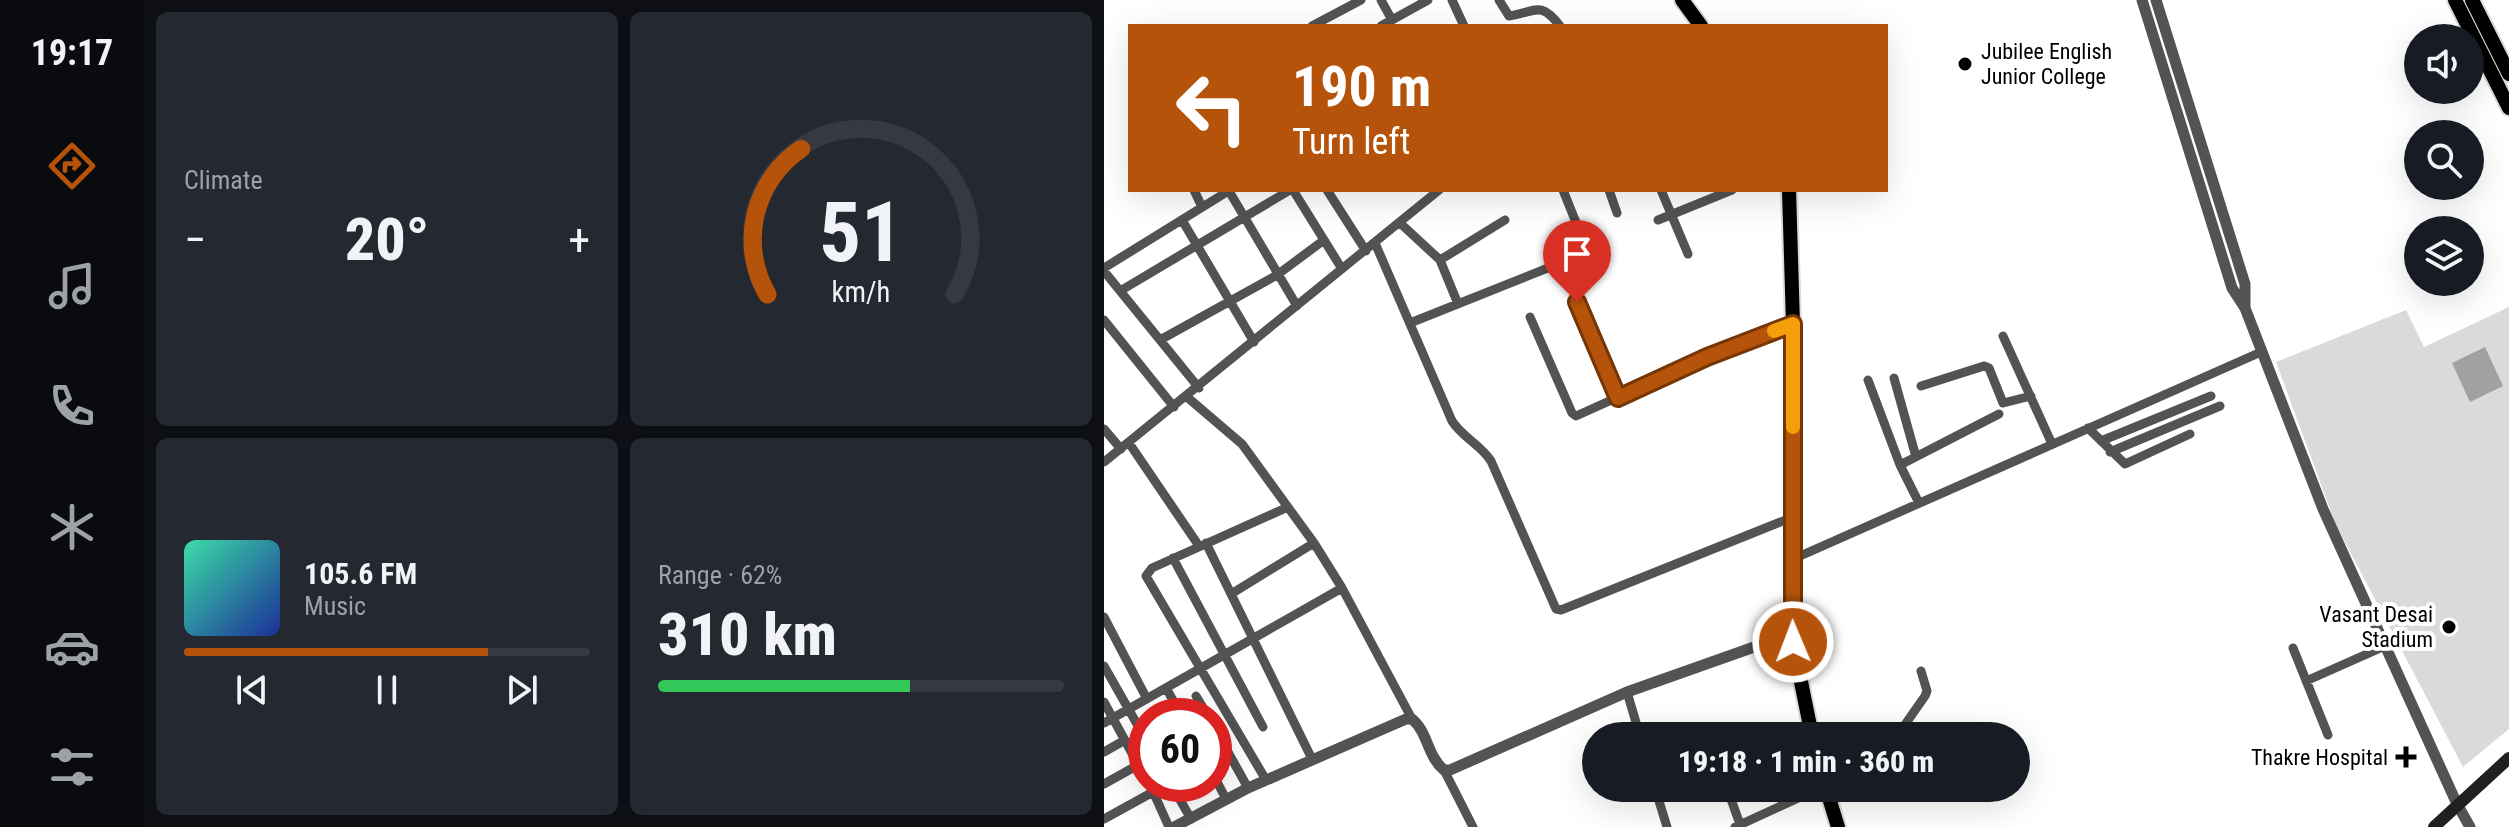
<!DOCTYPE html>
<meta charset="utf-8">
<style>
:root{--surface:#171b24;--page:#242831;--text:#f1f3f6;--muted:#9ea1a6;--line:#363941;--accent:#b45309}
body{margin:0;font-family:"Roboto Condensed",sans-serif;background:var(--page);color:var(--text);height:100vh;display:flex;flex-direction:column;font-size:30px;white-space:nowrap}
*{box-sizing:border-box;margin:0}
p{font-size:26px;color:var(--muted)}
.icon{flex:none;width:44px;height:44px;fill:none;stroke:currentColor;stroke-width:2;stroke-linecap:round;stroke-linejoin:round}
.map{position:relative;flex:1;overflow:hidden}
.details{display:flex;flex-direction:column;gap:12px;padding:12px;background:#0d0f14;width:960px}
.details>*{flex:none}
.guide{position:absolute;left:24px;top:24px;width:760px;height:168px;border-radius:0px;box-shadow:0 8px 32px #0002;background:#b45309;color:#fff;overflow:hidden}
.buttons{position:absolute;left:1300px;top:24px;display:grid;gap:16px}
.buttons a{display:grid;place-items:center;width:80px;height:80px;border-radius:50%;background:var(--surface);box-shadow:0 8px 32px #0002;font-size:40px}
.speed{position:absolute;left:24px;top:698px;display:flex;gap:16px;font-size:40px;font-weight:700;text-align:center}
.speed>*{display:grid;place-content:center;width:104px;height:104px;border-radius:50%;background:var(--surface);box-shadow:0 8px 32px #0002;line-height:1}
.speed .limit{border:12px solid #d22;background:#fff;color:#111}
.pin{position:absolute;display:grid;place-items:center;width:68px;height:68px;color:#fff;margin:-82px -34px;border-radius:50% 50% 50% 0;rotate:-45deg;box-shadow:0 0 8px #0007}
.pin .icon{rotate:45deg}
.me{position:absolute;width:88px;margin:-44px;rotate:359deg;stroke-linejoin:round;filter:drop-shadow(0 0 6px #0008)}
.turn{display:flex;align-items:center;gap:28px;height:168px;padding:0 32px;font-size:36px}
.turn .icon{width:104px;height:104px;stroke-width:2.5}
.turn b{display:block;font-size:56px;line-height:68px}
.big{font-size:60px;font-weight:800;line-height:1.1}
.details .widget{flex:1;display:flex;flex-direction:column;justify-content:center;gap:12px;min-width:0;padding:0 28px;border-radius:12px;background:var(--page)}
.details .dial{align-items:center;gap:0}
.dial svg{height:208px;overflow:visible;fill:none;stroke:var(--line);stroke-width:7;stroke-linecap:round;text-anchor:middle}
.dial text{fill:var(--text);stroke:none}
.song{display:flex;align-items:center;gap:24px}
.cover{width:96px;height:96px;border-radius:12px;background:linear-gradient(135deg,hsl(160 70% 55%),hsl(230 70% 35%))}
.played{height:8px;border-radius:4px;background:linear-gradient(90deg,var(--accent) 75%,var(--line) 75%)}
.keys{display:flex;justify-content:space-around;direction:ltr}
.heat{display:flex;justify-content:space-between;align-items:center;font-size:44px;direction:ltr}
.charge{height:12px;border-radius:6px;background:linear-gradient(90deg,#34c759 62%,var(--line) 0)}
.details .tiles{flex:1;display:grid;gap:12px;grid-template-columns:repeat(2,1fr)}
.trip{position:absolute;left:478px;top:722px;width:448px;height:80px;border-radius:40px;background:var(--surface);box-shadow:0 8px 32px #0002;font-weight:800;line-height:80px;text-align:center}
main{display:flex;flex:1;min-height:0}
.menu{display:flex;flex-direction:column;width:144px;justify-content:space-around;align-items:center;background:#090b0e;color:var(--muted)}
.menu .icon{width:56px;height:56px}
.menu .active{color:var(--accent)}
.menu b{font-size:36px;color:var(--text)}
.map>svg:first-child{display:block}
</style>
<main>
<nav class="menu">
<b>19:17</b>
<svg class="icon active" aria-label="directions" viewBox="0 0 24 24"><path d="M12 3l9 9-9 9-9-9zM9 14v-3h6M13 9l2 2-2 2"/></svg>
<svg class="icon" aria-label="music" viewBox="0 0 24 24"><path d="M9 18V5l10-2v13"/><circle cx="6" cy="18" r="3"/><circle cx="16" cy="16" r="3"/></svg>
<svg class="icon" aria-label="phone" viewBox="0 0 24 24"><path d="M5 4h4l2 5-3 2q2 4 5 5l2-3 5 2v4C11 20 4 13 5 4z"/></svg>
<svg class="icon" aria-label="climate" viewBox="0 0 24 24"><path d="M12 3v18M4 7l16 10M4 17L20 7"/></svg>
<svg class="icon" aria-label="car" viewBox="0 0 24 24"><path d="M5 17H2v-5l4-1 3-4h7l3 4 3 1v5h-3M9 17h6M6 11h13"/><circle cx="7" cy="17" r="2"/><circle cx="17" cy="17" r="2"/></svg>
<svg class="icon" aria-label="filters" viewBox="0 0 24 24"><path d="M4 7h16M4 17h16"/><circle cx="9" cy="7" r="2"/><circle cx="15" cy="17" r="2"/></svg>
</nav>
<section class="details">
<div class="tiles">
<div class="widget"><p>Climate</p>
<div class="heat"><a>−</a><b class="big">20°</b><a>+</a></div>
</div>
<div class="widget dial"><svg viewBox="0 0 100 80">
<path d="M14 69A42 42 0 1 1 86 69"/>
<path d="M14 69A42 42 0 0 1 27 13" stroke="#b45309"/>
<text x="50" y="56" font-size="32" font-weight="700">51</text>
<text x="50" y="72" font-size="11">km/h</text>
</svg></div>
<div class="widget">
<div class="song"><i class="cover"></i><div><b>105.6 FM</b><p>Music</p></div></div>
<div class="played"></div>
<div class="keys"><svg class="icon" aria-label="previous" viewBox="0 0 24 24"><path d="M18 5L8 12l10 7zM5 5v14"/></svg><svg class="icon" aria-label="pause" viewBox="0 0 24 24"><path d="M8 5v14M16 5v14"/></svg><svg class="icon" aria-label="next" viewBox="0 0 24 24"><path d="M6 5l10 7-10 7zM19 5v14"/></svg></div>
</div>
<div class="widget"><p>Range · 62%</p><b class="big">310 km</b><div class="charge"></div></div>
</div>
</section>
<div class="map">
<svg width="1405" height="827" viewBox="0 0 1405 827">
<rect width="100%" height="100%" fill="#fff"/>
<path fill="#dadada" d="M1405,307V729L1359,767L1232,525L1172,362L1302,310L1320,347Z"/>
<path fill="#a1a1a1" d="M1381,347L1399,386L1366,402L1348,363Z"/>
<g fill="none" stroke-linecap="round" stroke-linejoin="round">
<defs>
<path id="primary" d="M578,0L597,26
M685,190L689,324V642L708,736
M722,788L734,827"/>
<path id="trunk" d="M1351,0L1405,108
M1368,0L1405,74"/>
</defs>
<use href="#primary" stroke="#dbdbdb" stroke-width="18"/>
<use href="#trunk" stroke="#dbdbdb" stroke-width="18"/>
<path stroke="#535353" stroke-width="9" d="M277,0L288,20
M348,0L360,26
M395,0L405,16C432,12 436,0 456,26
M208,26L257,0
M277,26L324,0
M90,190L98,207
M189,190L238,269
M223,190L262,251
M459,190L491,270
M505,190L513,213
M557,190L584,254
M125,191L193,306
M78,220L150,342
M554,220L628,190
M296,223L336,260L354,304
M271,243L348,421C358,437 377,445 387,461L452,609L457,610L689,517
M336,260L401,220
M0,268L126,190
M0,271L95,388
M16,291L186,190
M473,302L514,398
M426,317L468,413L472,416L603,357L689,324
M0,320L70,407
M306,323L484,252
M899,336L948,444
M56,340L173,275L220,240
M790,378L812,457
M764,380L796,465L815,503
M817,386L880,366L885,368L899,403L927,396
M83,397L138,444L210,543L238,588L308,719
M984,428L1021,464L1086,434
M0,429L17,449
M997,441L1107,396
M25,443L95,546
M1006,452L1116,406
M0,462L335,190
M796,465L895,414
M102,543L208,759
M69,558L159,727
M687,560L1157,352
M127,594L210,543
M0,617L43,699
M1189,648L1224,735
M0,666L42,740
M1202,681L1281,646
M62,688L78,716
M523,692L536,736
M92,696L104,716
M0,702L42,779
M0,723L238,588
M110,727L144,788
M793,736L821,696L823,691L817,671
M0,752L21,740
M340,770L369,827
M110,776L122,799
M162,780L42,576L48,568L184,507
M0,784L34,765
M67,784L87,819
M47,787L65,827
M551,788L563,827
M623,788L637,827
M0,819L49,792
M631,827L716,788"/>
<path stroke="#535353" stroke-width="11" d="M1038,0L1128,288L1141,308L1219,509L1353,804L1366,827
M1052,0L1141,284V308
M70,827L144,788L302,719H308C324,732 323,756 340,770H346L523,692L653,646L689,642"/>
<path stroke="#202020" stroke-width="12" d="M1330,827L1405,758"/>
<use href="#primary" stroke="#000" stroke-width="14"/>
<use href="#trunk" stroke="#000" stroke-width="14"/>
</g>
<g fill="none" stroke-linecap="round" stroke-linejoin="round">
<defs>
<path id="route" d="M473,302L514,398L603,357L689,324V642"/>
</defs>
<use href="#route" stroke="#753606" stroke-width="20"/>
<use href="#route" stroke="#b45309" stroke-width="14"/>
<path stroke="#f59e0b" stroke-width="14" d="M670,331L689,324V427"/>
</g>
<g fill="#000" stroke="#fff" stroke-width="3">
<circle cx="861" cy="64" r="8"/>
<circle cx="1345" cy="627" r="8"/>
<path d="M1298 745h8v8h8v8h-8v8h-8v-8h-8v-8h8z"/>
</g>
<g text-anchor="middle" stroke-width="8" stroke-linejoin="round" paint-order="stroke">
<g font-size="22" fill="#000" stroke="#fff" text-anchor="end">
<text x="877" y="59" text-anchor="start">Jubilee English<tspan x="877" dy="25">Junior College</tspan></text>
<text x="1329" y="622">Vasant Desai<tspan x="1329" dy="25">Stadium</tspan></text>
<text x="1284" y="765">Thakre Hospital</text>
</g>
</g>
</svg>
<div class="buttons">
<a><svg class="icon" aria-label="sound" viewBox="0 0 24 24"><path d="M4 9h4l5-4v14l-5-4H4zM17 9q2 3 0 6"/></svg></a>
<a><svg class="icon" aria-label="search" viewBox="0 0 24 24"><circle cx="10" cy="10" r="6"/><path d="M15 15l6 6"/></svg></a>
<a><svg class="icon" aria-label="layers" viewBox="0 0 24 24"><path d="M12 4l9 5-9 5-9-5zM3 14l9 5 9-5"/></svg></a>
</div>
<div class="speed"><div class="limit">60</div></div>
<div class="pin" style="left:473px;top:302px;background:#d93025"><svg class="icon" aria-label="arrive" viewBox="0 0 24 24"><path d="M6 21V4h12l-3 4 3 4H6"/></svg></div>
<svg class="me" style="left:689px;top:642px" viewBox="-20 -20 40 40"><circle r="17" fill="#b45309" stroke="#fff" stroke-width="3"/><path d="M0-11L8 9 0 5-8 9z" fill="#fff"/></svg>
<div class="trip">19:18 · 1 min · 360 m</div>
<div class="guide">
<div class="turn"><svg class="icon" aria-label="left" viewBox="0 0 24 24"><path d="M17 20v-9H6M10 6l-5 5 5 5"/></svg><div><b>190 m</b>Turn left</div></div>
</div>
</div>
</main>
